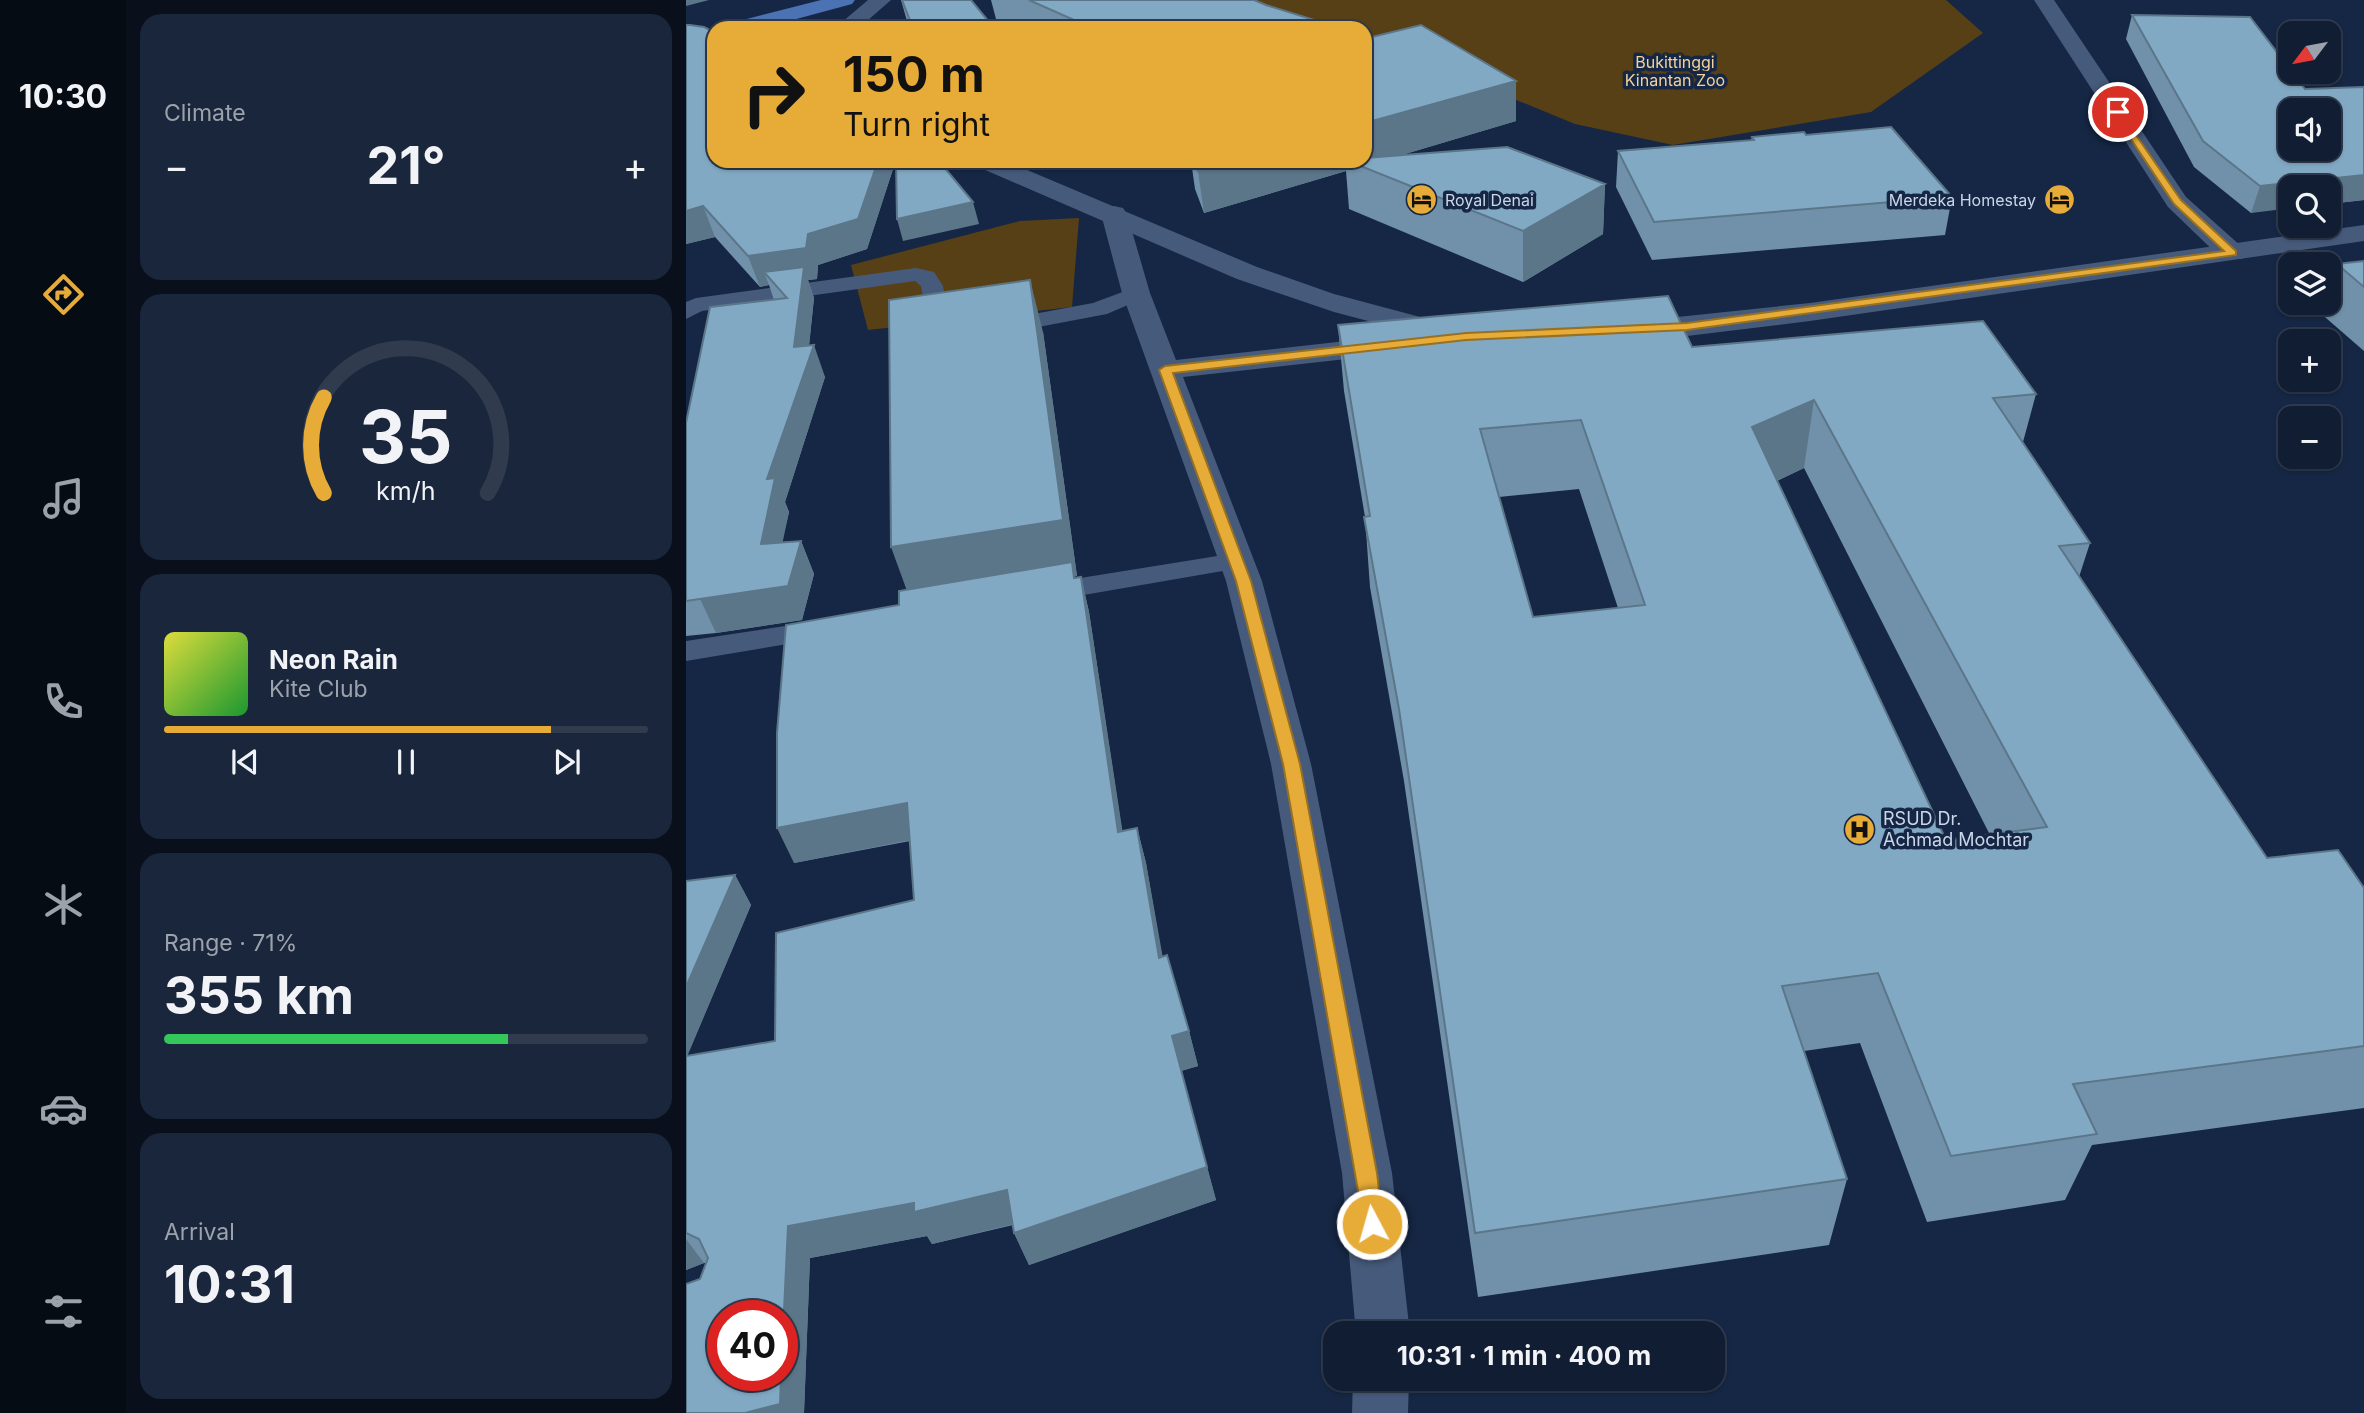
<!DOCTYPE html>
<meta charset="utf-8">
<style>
:root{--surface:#101d33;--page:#19263b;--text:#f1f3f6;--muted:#9ca2ac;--line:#303b4e;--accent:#e7ac37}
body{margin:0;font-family:Inter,sans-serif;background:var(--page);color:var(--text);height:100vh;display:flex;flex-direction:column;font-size:26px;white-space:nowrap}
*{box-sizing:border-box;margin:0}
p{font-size:23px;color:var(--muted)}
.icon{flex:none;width:38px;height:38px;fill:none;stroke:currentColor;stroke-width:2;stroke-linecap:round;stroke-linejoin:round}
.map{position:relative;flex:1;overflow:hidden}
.side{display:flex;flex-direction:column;gap:14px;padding:14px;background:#09101c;width:560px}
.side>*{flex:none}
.top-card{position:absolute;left:21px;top:21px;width:665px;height:147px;border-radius:21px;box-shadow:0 2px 5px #0004,0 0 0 2px var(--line);background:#e7ac37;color:#111;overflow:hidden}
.needle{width:46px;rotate:238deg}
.buttons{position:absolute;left:1592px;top:21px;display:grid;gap:14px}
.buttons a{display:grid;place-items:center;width:63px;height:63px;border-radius:14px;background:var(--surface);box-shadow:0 2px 5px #0004,0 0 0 2px var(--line);font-size:35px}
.speed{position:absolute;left:21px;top:1300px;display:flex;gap:14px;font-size:35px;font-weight:700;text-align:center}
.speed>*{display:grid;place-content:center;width:91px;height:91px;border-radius:50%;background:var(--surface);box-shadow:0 2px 5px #0004,0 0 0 2px var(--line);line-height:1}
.speed .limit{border:10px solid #d22;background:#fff;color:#111}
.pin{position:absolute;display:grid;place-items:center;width:60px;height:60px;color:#fff;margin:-30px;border:4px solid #fff;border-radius:50%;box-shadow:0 2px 7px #0007}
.me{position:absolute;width:77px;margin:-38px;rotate:354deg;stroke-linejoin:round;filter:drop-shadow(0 0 5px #0008)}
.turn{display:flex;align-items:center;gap:24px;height:147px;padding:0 21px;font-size:32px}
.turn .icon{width:91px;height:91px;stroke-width:2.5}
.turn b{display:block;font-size:49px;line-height:60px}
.big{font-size:52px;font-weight:700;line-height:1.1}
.side .widget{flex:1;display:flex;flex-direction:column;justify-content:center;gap:10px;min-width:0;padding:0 24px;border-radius:21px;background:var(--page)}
.side .dial{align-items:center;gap:0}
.dial svg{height:182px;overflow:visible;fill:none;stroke:var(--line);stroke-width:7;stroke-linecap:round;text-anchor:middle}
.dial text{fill:var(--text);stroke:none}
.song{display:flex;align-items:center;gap:21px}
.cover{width:84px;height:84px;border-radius:10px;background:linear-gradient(135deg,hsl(60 70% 55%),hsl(130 70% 35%))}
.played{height:7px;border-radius:4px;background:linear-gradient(90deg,var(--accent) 80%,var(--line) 80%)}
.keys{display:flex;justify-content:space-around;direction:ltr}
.heat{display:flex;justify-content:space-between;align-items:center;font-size:38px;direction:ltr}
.charge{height:10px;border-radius:5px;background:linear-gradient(90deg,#34c759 71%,var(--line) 0)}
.trip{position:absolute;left:637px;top:1321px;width:402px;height:70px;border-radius:21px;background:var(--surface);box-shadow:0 2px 5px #0004,0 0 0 2px var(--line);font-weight:700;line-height:70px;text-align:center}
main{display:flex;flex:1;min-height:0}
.menu{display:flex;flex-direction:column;width:126px;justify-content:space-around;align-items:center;background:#060c14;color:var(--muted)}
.menu .icon{width:49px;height:49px}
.menu .active{color:var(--accent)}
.menu b{font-size:32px;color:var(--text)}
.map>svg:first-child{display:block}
</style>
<main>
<nav class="menu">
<b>10:30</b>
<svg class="icon active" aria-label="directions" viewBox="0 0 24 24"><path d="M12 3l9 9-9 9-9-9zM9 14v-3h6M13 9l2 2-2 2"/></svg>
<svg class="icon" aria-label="music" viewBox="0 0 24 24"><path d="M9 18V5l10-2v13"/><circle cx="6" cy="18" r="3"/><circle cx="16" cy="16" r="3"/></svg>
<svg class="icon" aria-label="phone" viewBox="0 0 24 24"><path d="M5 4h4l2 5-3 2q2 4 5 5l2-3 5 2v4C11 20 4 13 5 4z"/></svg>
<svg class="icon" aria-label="climate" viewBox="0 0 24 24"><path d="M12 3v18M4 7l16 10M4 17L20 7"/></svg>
<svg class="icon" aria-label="car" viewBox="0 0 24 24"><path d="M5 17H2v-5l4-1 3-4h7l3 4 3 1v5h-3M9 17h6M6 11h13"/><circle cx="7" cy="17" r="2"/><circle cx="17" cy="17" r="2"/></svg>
<svg class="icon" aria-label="filters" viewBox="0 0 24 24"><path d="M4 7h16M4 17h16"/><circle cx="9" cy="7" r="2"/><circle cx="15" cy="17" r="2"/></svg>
</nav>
<section class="side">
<div class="widget"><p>Climate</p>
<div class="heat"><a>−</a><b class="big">21°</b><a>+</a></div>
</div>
<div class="widget dial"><svg viewBox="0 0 100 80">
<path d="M14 69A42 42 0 1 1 86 69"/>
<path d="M14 69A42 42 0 0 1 14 27" stroke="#e7ac37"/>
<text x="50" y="56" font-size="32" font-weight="700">35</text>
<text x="50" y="72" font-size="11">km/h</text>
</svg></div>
<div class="widget">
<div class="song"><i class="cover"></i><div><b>Neon Rain</b><p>Kite Club</p></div></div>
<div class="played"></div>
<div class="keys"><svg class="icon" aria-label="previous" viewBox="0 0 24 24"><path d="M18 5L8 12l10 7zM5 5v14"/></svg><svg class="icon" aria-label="pause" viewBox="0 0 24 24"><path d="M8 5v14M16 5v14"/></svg><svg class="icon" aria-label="next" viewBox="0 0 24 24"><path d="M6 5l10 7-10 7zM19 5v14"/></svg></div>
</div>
<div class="widget"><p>Range · 71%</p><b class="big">355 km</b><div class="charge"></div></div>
<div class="widget"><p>Arrival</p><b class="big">10:31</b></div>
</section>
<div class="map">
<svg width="1678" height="1413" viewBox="0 0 1678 1413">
<rect width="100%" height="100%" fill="#152744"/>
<path fill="#574016" d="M550,0H1260L1297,33L1185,112L987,145L889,124L679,38V28H644Z
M393,218L386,307L182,330L165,265L334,221Z"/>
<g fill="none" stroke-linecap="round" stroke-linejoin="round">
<path fill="#465a7b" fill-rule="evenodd" d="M230,268L248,272L257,286L265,332L262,337L254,339L243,332L235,286L229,281L16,311L0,319V302L10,298Z
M450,287L461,293L458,298L421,314L315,334L304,327L315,320L407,303Z
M550,553L560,555L563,561L560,567L357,602L347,599L343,593L347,587L357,584Z
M139,620L149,622L153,629L149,636L0,661V641Z"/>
<path fill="#465a7b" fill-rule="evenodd" d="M1348,0H1368L1500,197L1556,247L1559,253L1556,259H1536L1482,207Z
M428,206L437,208L441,214L464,293L490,360L705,336L715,339L720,345L715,351L705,354L497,377L576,581L625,764L706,1173L724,1334H670L656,1173L585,764L540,581L436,293L415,214L419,208Z
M667,1379H723L722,1413H666Z"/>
<path fill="#465a7b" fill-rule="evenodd" d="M182,0H205L173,28H149Z
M287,161H320L571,267L648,294L768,326L772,332L768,338L758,341L648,312L551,279L290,166Z
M1678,225V241L1124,321L1001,336L944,338L934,335L930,329L934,323L1124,303Z"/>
<path fill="#4b72b2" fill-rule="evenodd" d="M135,0H169L166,4L77,28H42L45,23Z"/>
</g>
<path fill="#7091a9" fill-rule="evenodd" d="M215,0H285L308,28H223Z
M305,0H568L580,5L654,28H329L310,19Z
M1446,15L1619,89L1678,87V200L1643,204V187L1565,213L1508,167L1440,39Z
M0,25L28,161H207L208,166L181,249L132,265L131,279L122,280L128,298L123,346L139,377L99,502L103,512L96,542L115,541L128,574L116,620L30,633L0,636V423L88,300L83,285L74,287L29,237L0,244Z
M830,81V121L712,156L919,184L917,234L837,282L663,209L660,171L518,213L509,189L505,161H679Z
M1120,135L1266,197L1259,235L966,260L930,187L932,151L1065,140L1066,137Z
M1678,261V351L1632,311L1636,303H1643V283L1651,264Z
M652,325L1006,347L1350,394L1337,442L1404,543L1393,577L1581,858L1678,888V1108L1406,1145L1379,1200L1241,1222L1174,1043L1118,1051L1161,1179L1143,1245L792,1297L718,781L684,587L679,517L658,391ZM1118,468L1304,835L1260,840L1091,481ZM893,489L932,608L847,617L813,497Z
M357,332L391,576H389V578L395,577L403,612L436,831L451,828L460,863L476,957L503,1031L512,1066L495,1071L530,1200L343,1265L328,1233L327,1225L246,1244L241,1236L124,1258L118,1413H0L14,1279L20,1263H18L0,1270V881L49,875L65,905L1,1056L89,1041L228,900L224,841L108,863L220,589Z"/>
<path fill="#5b7689" d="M0,0H23L0,6Z
M830,81V121L676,167L679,161V123Z
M192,161H207L208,166L181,249L132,265L131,279L122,280L128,298L121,364L128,345L139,377L99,502L103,512L89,578L75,544L81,479L108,347L116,281L78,272L83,285L74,287L62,256L122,234Z
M547,161H659L660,171L518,213L512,171Z
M1678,175V200L1643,204V187H1605V208L1565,213L1574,186Z
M919,184L917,234L837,282V231Z
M287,202L293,224L217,241L211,219Z
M17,206L29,237L0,244V211Z
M344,280L357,332L391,576H389L395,597L225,602L205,547Z
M1128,400L1118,468L1058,496L1066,427Z
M115,541L128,574L116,620L30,633L14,599Z
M395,577L403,612L442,867L432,832Z
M221,803L235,838L108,863L91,828Z
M451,828L460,863L483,992L473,958Z
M49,875L65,905L0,1059V987Z
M503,1031L512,1066L495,1071L530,1200L343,1265L328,1233L486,1036Z
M321,1190L336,1222L246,1244L241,1236L124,1258L118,1413H59L96,1376V1353L102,1226L228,1203Z
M0,1239L18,1263L0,1270Z"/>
<path fill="#82a9c4" stroke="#5b7689" stroke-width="2" fill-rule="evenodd" d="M216,0H285L308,28H227Z
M343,0H568L580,5L654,28H406Z
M1446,15L1564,17L1619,89L1678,87V175L1574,186L1517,141ZM1605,110H1643V149H1605Z
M0,25H4L18,27L28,32V161H192L172,219L122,234L120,248L62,256L17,206L0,211Z
M735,25L830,81L679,123V36L686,37Z
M1205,127L1266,197L968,222L932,151L1068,140L1066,137L1118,132L1120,135Z
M821,147L919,184L837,231L662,161H679V158Z
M210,161H253L287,202L211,219Z
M508,161H547L512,171Z
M1678,261V287L1651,264Z
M118,267L108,347L128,345L81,479L89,478L75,544L115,541L102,586L0,601V423L24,307L101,298L78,272Z
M344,280L377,520L205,547L203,300Z
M982,296L1006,347L1297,321L1350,394L1307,398L1404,543L1373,546L1581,858L1652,850L1678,888V1046L1387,1084L1411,1134L1265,1156L1192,973L1096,986L1161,1179L789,1233L713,709L678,517L684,516L652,325ZM1128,400L1361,827L1260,840L1066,427ZM895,420L959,605L847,617L794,429Z
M386,562L388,578L395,577L432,832L451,828L473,958L481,955L503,1031L486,1036L521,1167L328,1233L321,1190L228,1212V1203L102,1226L96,1353V1316H37V1376H95L94,1404L59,1413H0V1284L14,1279L22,1258L13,1239L0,1233V1056L89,1041L90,933L228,900L221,803L91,828V733L100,625L213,605V591Z
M49,875L0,987V881Z"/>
<path fill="#e7ac37" stroke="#967024" stroke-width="2" d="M1432,109L1495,200L1550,251V255L1001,330L780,340L487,373L565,581L614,764L691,1173L697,1224L694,1231L686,1234L679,1231L597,764L550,581L473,370L479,366L780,333L1001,323L1538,251L1488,204L1427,112Z"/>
<defs>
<symbol id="hotel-disc" viewBox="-11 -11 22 22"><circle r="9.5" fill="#e7ac37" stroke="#152744"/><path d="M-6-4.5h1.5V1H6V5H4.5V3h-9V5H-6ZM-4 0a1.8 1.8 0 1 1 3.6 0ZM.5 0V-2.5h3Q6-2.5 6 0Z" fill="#111"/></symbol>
<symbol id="hospital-disc" viewBox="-11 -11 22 22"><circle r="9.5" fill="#e7ac37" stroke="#152744"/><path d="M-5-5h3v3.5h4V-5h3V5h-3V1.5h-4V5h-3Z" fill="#111"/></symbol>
</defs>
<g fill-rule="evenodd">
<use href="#hotel-disc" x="718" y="182" width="35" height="35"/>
<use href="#hotel-disc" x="1356" y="182" width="35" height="35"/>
<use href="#hospital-disc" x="1156" y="812" width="35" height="35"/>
</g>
<g text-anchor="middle" stroke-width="7" stroke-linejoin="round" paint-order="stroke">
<g font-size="16" fill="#f3d29b" stroke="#152744">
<text x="989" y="68">Bukittinggi<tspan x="989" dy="18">Kinantan Zoo</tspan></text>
</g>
<g font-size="16" fill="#cad6e9" stroke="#152744" text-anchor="start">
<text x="759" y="206">Royal Denai</text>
<text x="1350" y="206" text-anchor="end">Merdeka Homestay</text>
</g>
<g font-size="18" fill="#cad6e9" stroke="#152744" text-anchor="start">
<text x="1197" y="825">RSUD Dr.<tspan x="1197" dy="21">Achmad Mochtar</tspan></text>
</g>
</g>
</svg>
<div class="buttons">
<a><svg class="needle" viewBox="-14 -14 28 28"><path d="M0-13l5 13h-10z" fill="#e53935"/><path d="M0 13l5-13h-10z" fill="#9ca2ac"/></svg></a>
<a><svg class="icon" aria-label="sound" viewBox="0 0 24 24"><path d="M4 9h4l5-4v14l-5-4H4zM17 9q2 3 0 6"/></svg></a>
<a><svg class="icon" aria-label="search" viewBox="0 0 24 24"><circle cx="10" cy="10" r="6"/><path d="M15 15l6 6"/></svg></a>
<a><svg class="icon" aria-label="layers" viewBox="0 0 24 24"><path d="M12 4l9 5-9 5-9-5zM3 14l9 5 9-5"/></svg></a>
<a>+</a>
<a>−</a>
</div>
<div class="speed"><div class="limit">40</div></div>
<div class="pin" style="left:1432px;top:112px;background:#d93025"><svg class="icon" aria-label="arrive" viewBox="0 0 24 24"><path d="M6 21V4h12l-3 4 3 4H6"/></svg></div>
<svg class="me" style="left:686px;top:1224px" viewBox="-20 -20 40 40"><circle r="17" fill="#e7ac37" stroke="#fff" stroke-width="3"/><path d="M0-11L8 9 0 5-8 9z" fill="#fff"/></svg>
<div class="trip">10:31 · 1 min · 400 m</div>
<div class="top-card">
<div class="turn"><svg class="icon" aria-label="right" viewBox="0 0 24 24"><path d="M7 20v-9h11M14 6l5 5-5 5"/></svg><div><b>150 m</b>Turn right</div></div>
</div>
</div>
</main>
